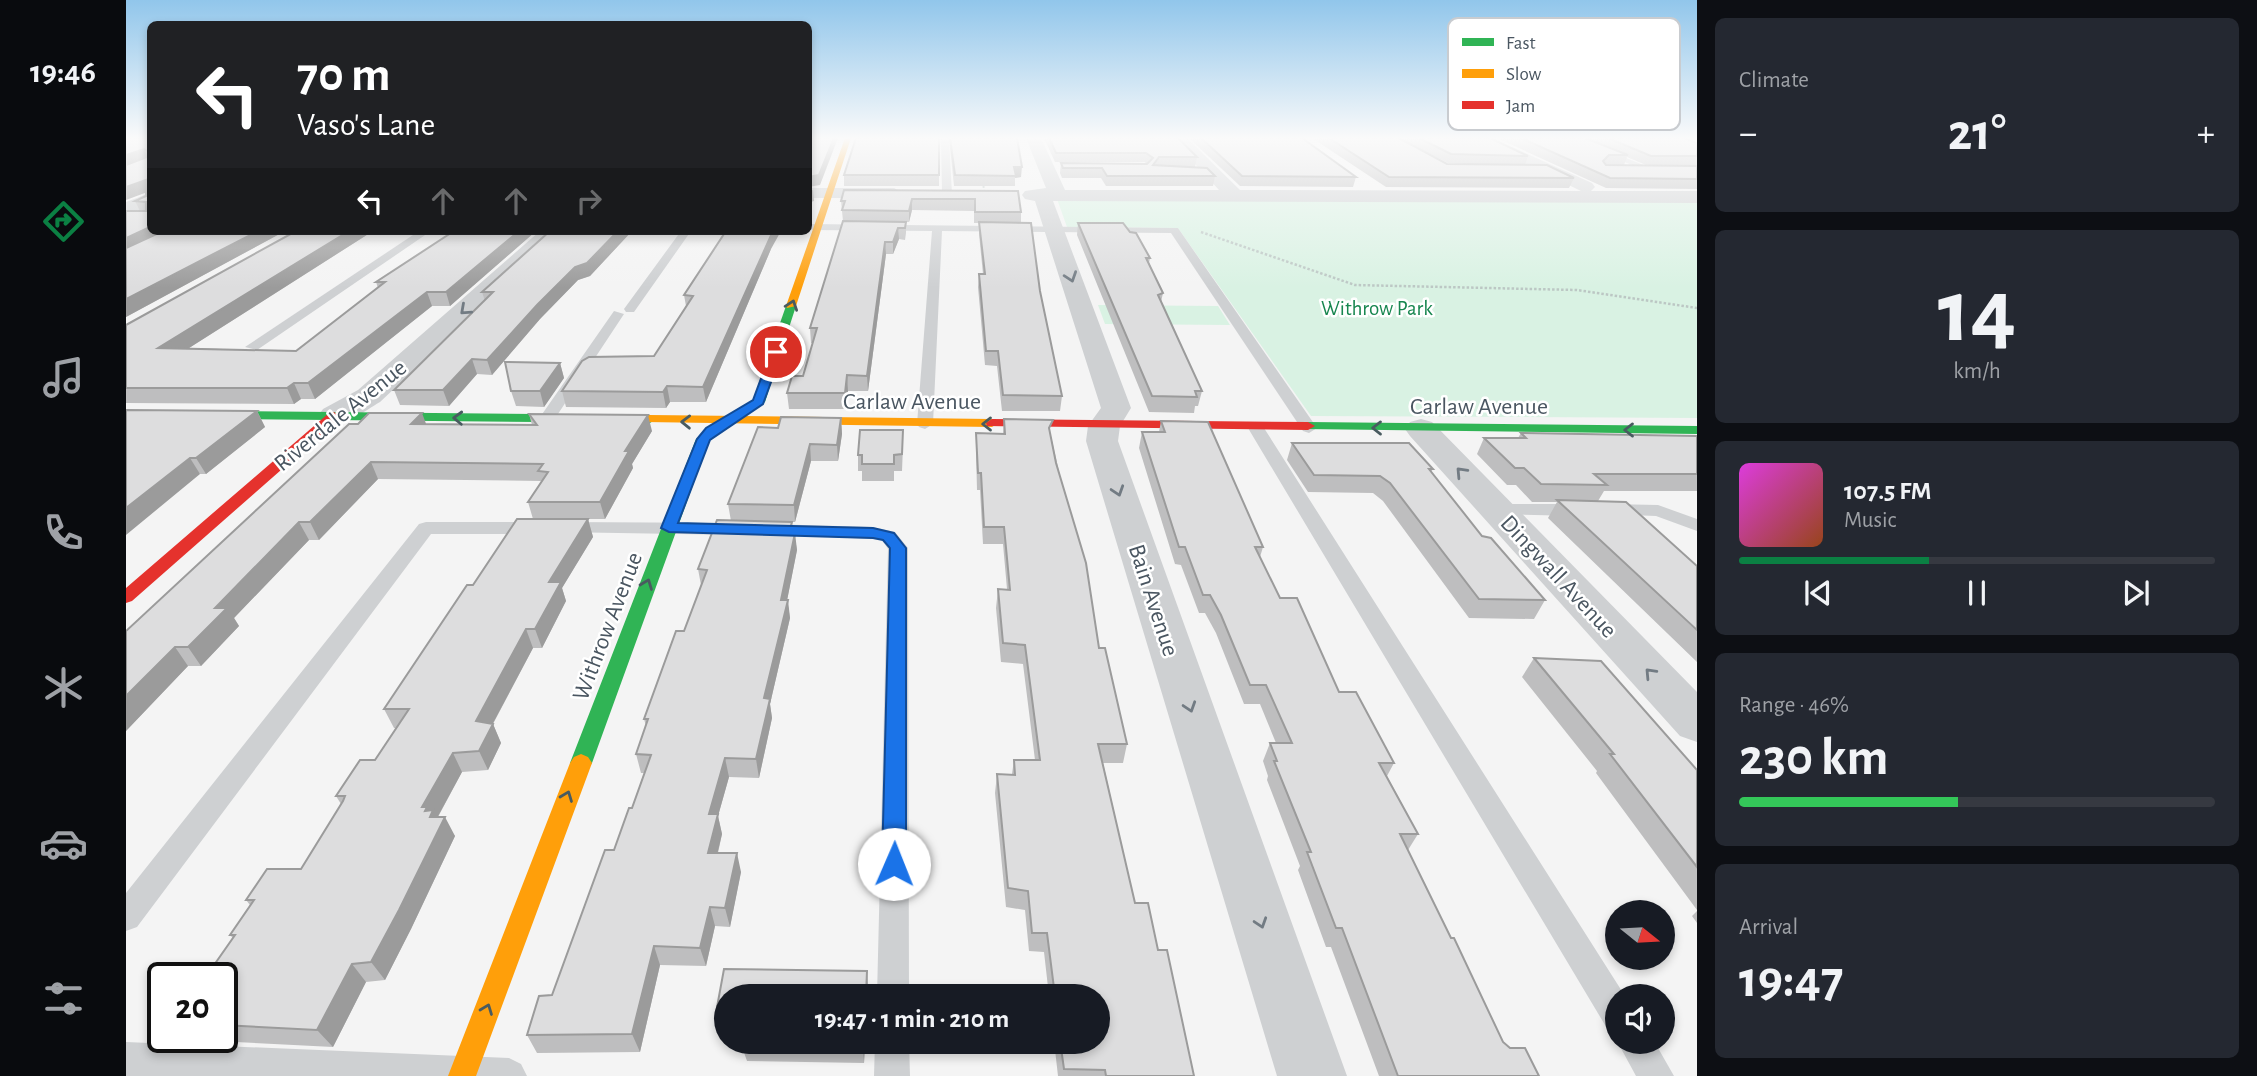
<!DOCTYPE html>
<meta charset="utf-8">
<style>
:root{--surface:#171b24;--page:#242831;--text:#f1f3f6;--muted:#9ea1a6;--line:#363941;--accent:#0b8043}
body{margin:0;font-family:"Alegreya Sans",sans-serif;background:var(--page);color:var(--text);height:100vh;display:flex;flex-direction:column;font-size:26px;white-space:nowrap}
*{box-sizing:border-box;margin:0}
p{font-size:23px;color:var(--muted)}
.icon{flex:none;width:38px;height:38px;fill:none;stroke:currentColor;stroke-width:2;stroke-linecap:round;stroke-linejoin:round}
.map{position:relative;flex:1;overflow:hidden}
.side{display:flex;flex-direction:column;gap:18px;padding:18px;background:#0d0f14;width:560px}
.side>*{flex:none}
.top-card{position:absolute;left:21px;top:21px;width:665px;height:214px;border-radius:10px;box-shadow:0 4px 10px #0003;background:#202124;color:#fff;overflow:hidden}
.needle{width:46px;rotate:108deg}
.fabs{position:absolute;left:1479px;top:900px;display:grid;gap:14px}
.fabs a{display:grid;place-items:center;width:70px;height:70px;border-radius:50%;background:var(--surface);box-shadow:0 4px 10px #0003;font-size:35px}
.speed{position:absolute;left:21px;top:962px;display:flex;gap:14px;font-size:35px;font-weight:700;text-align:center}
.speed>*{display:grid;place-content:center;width:91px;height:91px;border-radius:50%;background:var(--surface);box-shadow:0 4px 10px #0003;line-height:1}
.speed .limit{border:4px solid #111;border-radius:10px;background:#fff;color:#111}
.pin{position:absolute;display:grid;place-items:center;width:60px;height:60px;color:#fff;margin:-30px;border:4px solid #fff;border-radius:50%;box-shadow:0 2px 7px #0007}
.me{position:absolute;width:77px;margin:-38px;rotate:1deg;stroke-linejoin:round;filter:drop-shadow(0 0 5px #0008)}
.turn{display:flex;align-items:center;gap:24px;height:147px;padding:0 35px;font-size:32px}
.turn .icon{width:91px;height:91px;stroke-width:2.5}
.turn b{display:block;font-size:49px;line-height:60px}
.lanes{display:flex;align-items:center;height:66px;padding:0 35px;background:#0003;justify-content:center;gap:35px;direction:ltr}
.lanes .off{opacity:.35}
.big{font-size:52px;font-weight:700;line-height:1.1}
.side .card{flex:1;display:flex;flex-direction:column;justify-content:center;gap:10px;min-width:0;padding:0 24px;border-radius:10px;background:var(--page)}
.side .dial{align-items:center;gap:0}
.dial b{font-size:91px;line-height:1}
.song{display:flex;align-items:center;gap:21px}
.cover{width:84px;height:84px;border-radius:10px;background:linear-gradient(135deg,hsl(300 70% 55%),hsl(20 70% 35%))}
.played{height:7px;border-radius:4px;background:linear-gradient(90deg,var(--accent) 40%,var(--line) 40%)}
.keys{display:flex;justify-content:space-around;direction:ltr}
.heat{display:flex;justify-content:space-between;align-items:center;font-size:38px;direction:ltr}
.charge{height:10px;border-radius:5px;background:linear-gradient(90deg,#34c759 46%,var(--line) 0)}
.trip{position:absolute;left:588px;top:984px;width:396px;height:70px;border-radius:35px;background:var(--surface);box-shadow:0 4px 10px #0003;font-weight:700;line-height:70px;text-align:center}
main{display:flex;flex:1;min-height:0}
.tabs{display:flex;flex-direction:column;width:126px;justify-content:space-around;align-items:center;background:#090b0e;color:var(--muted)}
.tabs .icon{width:49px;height:49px}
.tabs .on{color:var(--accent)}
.tabs b{font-size:32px;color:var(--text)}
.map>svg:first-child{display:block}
</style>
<main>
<nav class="tabs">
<b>19:46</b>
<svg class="icon on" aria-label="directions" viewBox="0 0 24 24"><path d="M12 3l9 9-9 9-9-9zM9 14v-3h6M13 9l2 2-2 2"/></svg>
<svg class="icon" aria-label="music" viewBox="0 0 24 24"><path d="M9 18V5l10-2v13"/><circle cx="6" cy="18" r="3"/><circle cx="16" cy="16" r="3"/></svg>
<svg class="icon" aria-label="phone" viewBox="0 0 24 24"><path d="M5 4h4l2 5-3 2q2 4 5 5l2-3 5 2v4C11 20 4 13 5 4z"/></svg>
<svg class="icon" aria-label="climate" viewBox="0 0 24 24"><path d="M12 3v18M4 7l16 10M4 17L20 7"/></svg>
<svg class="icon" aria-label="car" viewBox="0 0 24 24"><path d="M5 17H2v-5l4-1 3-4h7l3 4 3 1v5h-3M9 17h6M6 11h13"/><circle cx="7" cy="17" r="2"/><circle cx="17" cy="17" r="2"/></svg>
<svg class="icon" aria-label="filters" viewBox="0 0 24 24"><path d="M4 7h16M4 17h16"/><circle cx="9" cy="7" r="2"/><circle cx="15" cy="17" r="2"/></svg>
</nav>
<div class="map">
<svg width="1571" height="1076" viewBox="0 0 1571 1076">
<rect width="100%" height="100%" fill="#f4f4f4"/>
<path fill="#d9f2e3" d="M931,199L1571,200V418L1185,416L1052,228L941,227Z
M972,305L1092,306L1104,325L979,324Z"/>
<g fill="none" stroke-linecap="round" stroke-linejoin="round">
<path stroke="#bcc7c4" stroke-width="2" stroke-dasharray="2.5 2" stroke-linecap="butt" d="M857,181L858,191"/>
<path stroke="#bcc7c4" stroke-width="2.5" stroke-dasharray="2.5 2" stroke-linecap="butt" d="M1075,232L1229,285L1451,290L1571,308"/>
<path fill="#ced0d2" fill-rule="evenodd" d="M815,138H823L826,194L821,197L816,194Z
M1440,138H1450L1530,170L1523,172Z
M682,224L1052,228L1191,428L1183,433L1177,431L1045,233L816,231L807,424L799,429L793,427L791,424L806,231L682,230Z
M293,231H305L131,350L119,347Z
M555,231H565L508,312H500L498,309Z
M488,311L498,314L426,423H414L412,420Z
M1130,423L1138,428L1499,996H1491V1030L1479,1025L1122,428Z
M1371,504H1450L1459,510L1450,516L1364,514L1362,510Z
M1484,504L1532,505L1571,519V531L1530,516L1477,514L1475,510Z
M300,522H409L418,528L409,534H305L11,927L0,931V893L293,524Z
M439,522L612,523L621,529L612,535L432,532L430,528L432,524Z
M642,524L747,527L769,532L782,548L783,996H751L762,549L756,540L747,539L635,534L632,530Z
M749,1041H783L784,1076H748Z
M1491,1041H1528L1548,1076H1510Z
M0,1042L383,1058L395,1064L401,1076H0Z"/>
<path fill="#ced0d2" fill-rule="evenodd" d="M900,138H915L939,190H1093L1045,138H1061L1114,190L1455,191L1346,138H1366L1466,183L1469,187L1465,191H1571V203L927,201L1005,408L994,426L992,441L1221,1076H1151L960,441L962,426L975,408L909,201L899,199L896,195L899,191L920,188Z
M682,188H768L777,193L768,198H682Z
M24,193V206L0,215V202Z
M414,231H436L254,402C235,413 219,428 197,423L192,416L197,409L232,390Z
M1295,419L1306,422L1571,692V742L1554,736L1284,436L1279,429L1284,422Z"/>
<path fill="#30b455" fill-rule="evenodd" d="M665,303L670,306L639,402L583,441L466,763L462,769L455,772L448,769L444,763L570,439L627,400L660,306Z
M0,410L524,415L530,419L524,423L0,418Z
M1182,422L1571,426V434L1177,429V423Z"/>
<path fill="#ff9f0a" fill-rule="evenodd" d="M719,138H725L670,306L661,308L660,306Z
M524,415L866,419L872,423L866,427L519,422V416Z
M455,754L462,757L466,763L350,1076H322L444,763L448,757Z"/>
<path fill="#e5322d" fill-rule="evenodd" d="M208,412L214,416L213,419L6,601L0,603V588L203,413Z
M866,419L1182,422L1189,426L1182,430L861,426L860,423Z"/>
</g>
<path fill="#bebebf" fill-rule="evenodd" d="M2,138H24V231H159L0,317V211H14L9,201L20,196V193Z
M813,138V186H718V175Z
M823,138H891L895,177L889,178V186H828Z
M918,138H1052L1071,157L1069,167L1089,176L1087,186H980L975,178H936L934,173L935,163L1020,164L1019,162H929Z
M1063,138H1176L1230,177L1227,187L1114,186Z
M1186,138H1364L1402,156L1399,165L1448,178L1443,188L1260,187ZM1290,147L1322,163L1354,165L1321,164Z
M1371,138H1558L1571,143V165H1522L1571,166V189L1480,188ZM1501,157L1520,165H1498Z
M892,191L895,212V222L914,291L936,396L934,411H876L871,366L859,365L852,287L853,274H857L853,234V223H848V211L786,210L783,222H780V233L779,240L773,239L767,254H760L742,391H722L720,409H663L661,393L677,376L687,343H685L684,328L717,221L715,201Z
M952,223L1024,258L1023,263L1037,293L1035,302L1076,391L1072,406H1069L1068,413L1023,412L951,235Z
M170,231H247L63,348L170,351L252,288L250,282L328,231H410L324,306H306L189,399H175L168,404L0,403V325Z
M424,231H506L464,276L452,280L414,319L366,375L351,374L323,406L274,405L268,390L359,301L356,292Z
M645,249L580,402H544L540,408L440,407L436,391L528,356L560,306L558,295Z
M434,363L438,378L418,407L390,406L385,391Z
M0,410L131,411L139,427L80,474H74Z
M403,414L526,431L506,464L507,468L479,519H462L467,537L436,588L440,601L416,648H407L367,724L375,743L362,770L336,772L312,817L329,836L285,929L259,980L240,982L207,1047L69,1040L66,1038H96V978L107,938L104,935L124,905L120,900L175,869L215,804L210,796L249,760L271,728H268L258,709L347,585L407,519L402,502L415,482V481L252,479L193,540H183L108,618L113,626L75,666H62L0,731V631L300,425H406Z
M715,418L716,434L712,461H685L669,522H666L671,550L661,600L664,618L644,704L646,718L633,778L603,777L592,816L596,834L592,853L615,872L604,927L589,926L580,966L534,965L514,1052L411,1053L401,1035L426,995L506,808L518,773H515L510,754L520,726L518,719L558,631L575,585L572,569L605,521L602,504L652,428Z
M878,419L925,436L973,648L1001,744L997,763H977L1009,903L1032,950L1068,1076H932L928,1041H971V996H923L918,952L903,951L899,910L880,907L869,793L871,774H886L888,760H909L897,664L875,662L870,608L872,589H881L877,544H857L854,490H851L850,450V433L877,434Z
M1035,421L1137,547L1134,557L1154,598L1213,692L1268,763L1261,776L1292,834L1282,850L1377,1042L1413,1076H1253L1205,947H1200L1172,870L1174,866L1141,780L1142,776L1137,761L1144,743H1150L1134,704H1118L1090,633L1079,613H1073L1055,565L1049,564L1013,448L1016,432H1033Z
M1395,433L1571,436V491H1478L1472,501L1571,566V662L1422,518L1431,502H1406L1390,485H1381L1351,454L1358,438H1392Z
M1166,443L1307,469L1305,472L1356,536L1419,600L1408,619L1343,618L1257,501L1247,493L1182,492L1161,460Z
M777,446L776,471H768V481H736V471H732V455Z
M1408,658L1571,770V910L1470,773L1471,771L1396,677Z
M1571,911V923L1566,916Z
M598,969L741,971L742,996H600V1037L594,1036L589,1018Z
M614,1041H739L738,1063L621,1061Z"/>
<path fill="#9b9b9b" d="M708,138H712L694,185L682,187V177Z
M18,149L23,159L0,166V155Z
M888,167H896L895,177L889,178Z
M20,180L24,191L0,200V187Z
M687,190L688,201L682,203V191Z
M786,199V210L783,222V211Z
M24,227V231H46L0,253V238Z
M772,228L773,239L767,254V242Z
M132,231H159L0,317V299Z
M223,231H247L41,362L32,348Z
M393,231H410L324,306L320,292Z
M492,231H506L464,276L452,280L414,319L366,375L361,360L411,305L449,267Z
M647,231H655L645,249L580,402L577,387Z
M759,242L760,254L742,391L741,376Z
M301,292L306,306L189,399L182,383Z
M346,359L351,374L323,406L317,390Z
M434,363L438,378L418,407L414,391Z
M721,375L722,391L720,409L719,393Z
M168,383L175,399L168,404L161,388Z
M541,386L544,402L540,408L537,392Z
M131,411L139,427L80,474L70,458Z
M296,413L302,429L285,424Z
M522,415L526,431L506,464L507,468L479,519L474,502L499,451Z
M715,418L716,434L712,461L711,445Z
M684,444L685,461L669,522L668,505Z
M64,458L74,474L0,535V508Z
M245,462L252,479L193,540L184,522Z
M462,519L467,537L436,588L440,601L416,648L409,629L423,582Z
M173,522L183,540L108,618L113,626L75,666L62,647L89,608Z
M669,533L671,550L658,616L662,600L664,618L644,704L646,718L633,778L630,759L638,698L655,600Z
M400,629L407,648L358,740L350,721Z
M49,647L62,666L0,731V696Z
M367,724L375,743L362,770L353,751Z
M327,753L336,772L311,818L319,817L329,836L285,929L259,980L245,962L296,807Z
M599,758L603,777L592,816L596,834L587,872L582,853L583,814Z
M611,853L615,872L604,927L599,908Z
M584,907L589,926L580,966L574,948Z
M528,946L534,965L514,1052L506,1034Z
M226,964L240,982L207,1047L191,1030Z
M741,971L742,996H740Z
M737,1041H739L738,1063L737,1046Z"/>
<path fill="#ddddde" stroke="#9b9b9b" stroke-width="2" d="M2,138H24V227L0,238V211H20V202L9,201L20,196V180L0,187V165L21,157L22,151L18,149L0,155V139Z
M682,138H708L693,175L682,177Z
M730,138H813V175H718Z
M824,138H891L896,167H888L890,176L829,175Z
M923,138H1052L1071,157H1033L1027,165L1081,168L1089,176H981L976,168H937L935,163L1021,164L1027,158L1020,153H930Z
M1075,138H1176L1230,177L1116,176Z
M1203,138H1273L1321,164L1421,165L1448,178L1263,177Z
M1293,138H1364L1402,156L1325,154Z
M1395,138H1459L1502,155H1483L1477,161L1480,165L1571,166V179L1484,178Z
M1482,138H1558L1571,143V156H1525Z
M718,190L892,191L895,212H849V199H786L783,211L716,210L719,201H715Z
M717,221L780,222L779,228H772L767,242H759L741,376L721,375L719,393H661L666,376H677L691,328H684Z
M853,222L905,223L914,291L936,396L877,395L872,351H860L853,274H859Z
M952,223H997L1004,232L1010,233L1024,258H1020L1037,293L1032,295L1076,391H1069L1071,397L1026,396Z
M37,231H132L0,299V268H1H0V248Z
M170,231H223L32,348L170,351L259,282H250L328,231H393L320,292H301L182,383H168L161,388H0V325Z
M424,231H492L461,263L449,267L411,305L361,360L346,359L317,390H268L367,292H356Z
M600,231H647L577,387L541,386L537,392L436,391L456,361L463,357L528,356L567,296L558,295Z
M379,362L434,363L414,391H385Z
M0,410L131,411L70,458H64L0,508Z
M243,413H296L285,424L411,425L403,414L522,415L499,451H503L474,502H402L422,472L412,471L417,464L245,462L184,522H173L89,608H101L62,647H49L0,696V631L223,424H232Z
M655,417L715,418L711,445L684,444L668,505L602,504L632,427L652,428Z
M878,419L927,420L923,428L930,463L960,563L973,648H979L1001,744H972L1009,903H1022L1032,950H1041L1068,1076H980L979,1070L938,1069L934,1041H971V996H929L921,933H906L902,891L882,888L871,774L889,775L888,760H914L899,645L877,643L872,589L884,590L878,527H858L855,473H852L850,433L879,434Z
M1035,421L1082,422L1137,547H1129L1154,598H1171L1213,692H1230L1268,763H1253L1292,834H1274L1325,938H1328L1377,1042L1384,1048H1399L1413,1076H1272L1216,928H1210L1181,852H1185L1148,761H1151L1144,743H1166L1140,685H1124L1095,615L1084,595H1077L1059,547H1053L1016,432H1039Z
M734,430H777L776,454L768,455V464H736V455H732Z
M1395,433L1571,436V474H1468L1481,485L1415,484L1398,468H1389L1358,438H1400Z
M1166,443H1283L1307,469H1303L1356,536L1365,538L1419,600L1353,599L1264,483L1254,476L1188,475Z
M1431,500L1500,502L1571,566V630Z
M391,519H462L423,582H435L409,629H400L350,721L367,724L353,751L327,753L296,807H301L299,811L307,810L304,817H319L273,910L245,962L226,964L191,1030L96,1025V978H79L109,935H104L128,900H120L141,869H175L217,801L219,796H210L234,760H249L283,709H258L341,585H347Z
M591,520L666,522L663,532L669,533L655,600H662L638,698L644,699L630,759L599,758L583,814H592L582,853H611L599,908L584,907L574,948L528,946L506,1034L401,1035L413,996L426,995L479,850H488L503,808H506L525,755L510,754L522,719H518L550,631H558L581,570L572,569Z
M1408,658L1475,661L1571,770V867L1484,754H1488Z
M598,969L741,971L740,996H600V1019L589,1018Z
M616,1041H737V1046L617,1043Z"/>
<defs><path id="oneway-chevron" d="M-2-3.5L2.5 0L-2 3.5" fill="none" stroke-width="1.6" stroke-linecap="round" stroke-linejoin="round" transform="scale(1.75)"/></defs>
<g stroke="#727b83">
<use href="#oneway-chevron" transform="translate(945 277) rotate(71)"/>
<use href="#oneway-chevron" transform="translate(339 310) rotate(138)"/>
<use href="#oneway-chevron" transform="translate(1335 472) rotate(-133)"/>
<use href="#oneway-chevron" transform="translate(992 491) rotate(72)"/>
<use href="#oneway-chevron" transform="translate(1524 673) rotate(-133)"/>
<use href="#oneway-chevron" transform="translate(1064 707) rotate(72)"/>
<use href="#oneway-chevron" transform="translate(1135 923) rotate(72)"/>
</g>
<g stroke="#495b60">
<use href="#oneway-chevron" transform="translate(666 305) rotate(-71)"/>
<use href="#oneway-chevron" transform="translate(332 418) rotate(-178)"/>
<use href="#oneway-chevron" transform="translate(560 422) rotate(-179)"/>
<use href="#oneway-chevron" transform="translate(861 424) rotate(-180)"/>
<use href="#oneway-chevron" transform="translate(1251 428) rotate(-180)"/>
<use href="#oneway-chevron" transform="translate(1503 430) rotate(-180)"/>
<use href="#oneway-chevron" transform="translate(521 584) rotate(-69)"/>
<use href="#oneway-chevron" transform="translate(441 796) rotate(-69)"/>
<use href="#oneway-chevron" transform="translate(361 1009) rotate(-69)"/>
</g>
<linearGradient id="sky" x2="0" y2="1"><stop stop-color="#91c6eb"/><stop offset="0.48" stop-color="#fafafa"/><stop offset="1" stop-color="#fafafa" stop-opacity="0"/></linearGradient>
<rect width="1571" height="288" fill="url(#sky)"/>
<path fill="#1a73e8" stroke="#114b97" stroke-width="2" d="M646,349L656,352L637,404L584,440L552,523L747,528L768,533L780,548V864L777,872L768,875L760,872L756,864L764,548L757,540L747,538L543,532L535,528L571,439L580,428L627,400Z"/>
<g text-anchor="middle" stroke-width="5" stroke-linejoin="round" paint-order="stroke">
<g font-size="21" fill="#17864f" stroke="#fff">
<text x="1251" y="315">Withrow Park</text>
</g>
<g font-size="24" fill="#4a5661" stroke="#fff">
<text x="786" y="409">Carlaw Avenue</text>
<text x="1353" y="414">Carlaw Avenue</text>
<text transform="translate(214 415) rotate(-39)" y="8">Riverdale Avenue</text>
<text transform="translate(1433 576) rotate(47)" y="8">Dingwall Avenue</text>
<text transform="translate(1028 600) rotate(72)" y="8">Bain Avenue</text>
<text transform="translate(481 626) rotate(-69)" y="8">Withrow Avenue</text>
</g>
</g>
<rect x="1322" y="18" width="232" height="112" rx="10" fill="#fff" stroke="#c9ccd0" stroke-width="2"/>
<rect x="1336" y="38" width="32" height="8" fill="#30b455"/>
<rect x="1336" y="69" width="32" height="9" fill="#ff9f0a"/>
<rect x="1336" y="101" width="32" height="8" fill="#e5322d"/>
<g font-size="19" fill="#4a5661">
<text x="1380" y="49">Fast</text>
<text x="1380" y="80">Slow</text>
<text x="1380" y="112">Jam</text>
</g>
</svg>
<div class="fabs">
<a><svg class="needle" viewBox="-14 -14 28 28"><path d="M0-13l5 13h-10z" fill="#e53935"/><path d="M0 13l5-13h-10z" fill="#9ea1a6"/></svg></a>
<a><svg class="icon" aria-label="sound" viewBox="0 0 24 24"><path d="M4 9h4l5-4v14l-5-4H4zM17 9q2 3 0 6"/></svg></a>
</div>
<div class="speed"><div class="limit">20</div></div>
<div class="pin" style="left:650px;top:352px;background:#d93025"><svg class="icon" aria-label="arrive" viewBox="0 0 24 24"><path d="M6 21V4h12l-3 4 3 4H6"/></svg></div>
<svg class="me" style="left:768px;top:864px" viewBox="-20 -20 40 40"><circle r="19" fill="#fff"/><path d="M0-13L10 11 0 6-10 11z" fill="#1a73e8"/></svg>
<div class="trip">19:47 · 1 min · 210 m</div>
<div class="top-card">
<div class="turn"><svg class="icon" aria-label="left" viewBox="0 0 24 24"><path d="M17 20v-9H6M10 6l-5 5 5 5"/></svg><div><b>70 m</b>Vaso's Lane</div></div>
<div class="lanes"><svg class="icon" aria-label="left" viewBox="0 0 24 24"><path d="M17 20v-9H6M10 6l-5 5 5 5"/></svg><svg class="icon off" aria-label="ahead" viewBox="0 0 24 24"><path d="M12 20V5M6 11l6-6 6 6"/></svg><svg class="icon off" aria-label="ahead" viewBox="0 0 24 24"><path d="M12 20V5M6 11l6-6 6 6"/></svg><svg class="icon off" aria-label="right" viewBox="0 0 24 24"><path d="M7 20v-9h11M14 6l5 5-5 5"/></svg></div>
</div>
</div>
<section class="side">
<div class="card"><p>Climate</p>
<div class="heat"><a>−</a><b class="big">21°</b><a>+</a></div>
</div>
<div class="card dial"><b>14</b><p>km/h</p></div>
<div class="card">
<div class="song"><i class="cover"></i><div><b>107.5 FM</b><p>Music</p></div></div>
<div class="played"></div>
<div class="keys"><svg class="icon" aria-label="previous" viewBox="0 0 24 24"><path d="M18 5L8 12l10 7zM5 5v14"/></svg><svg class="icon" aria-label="pause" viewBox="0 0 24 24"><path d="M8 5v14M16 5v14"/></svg><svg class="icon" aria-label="next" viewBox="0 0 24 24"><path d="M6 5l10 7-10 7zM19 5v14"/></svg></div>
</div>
<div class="card"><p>Range · 46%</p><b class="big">230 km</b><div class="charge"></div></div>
<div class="card"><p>Arrival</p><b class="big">19:47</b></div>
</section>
</main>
